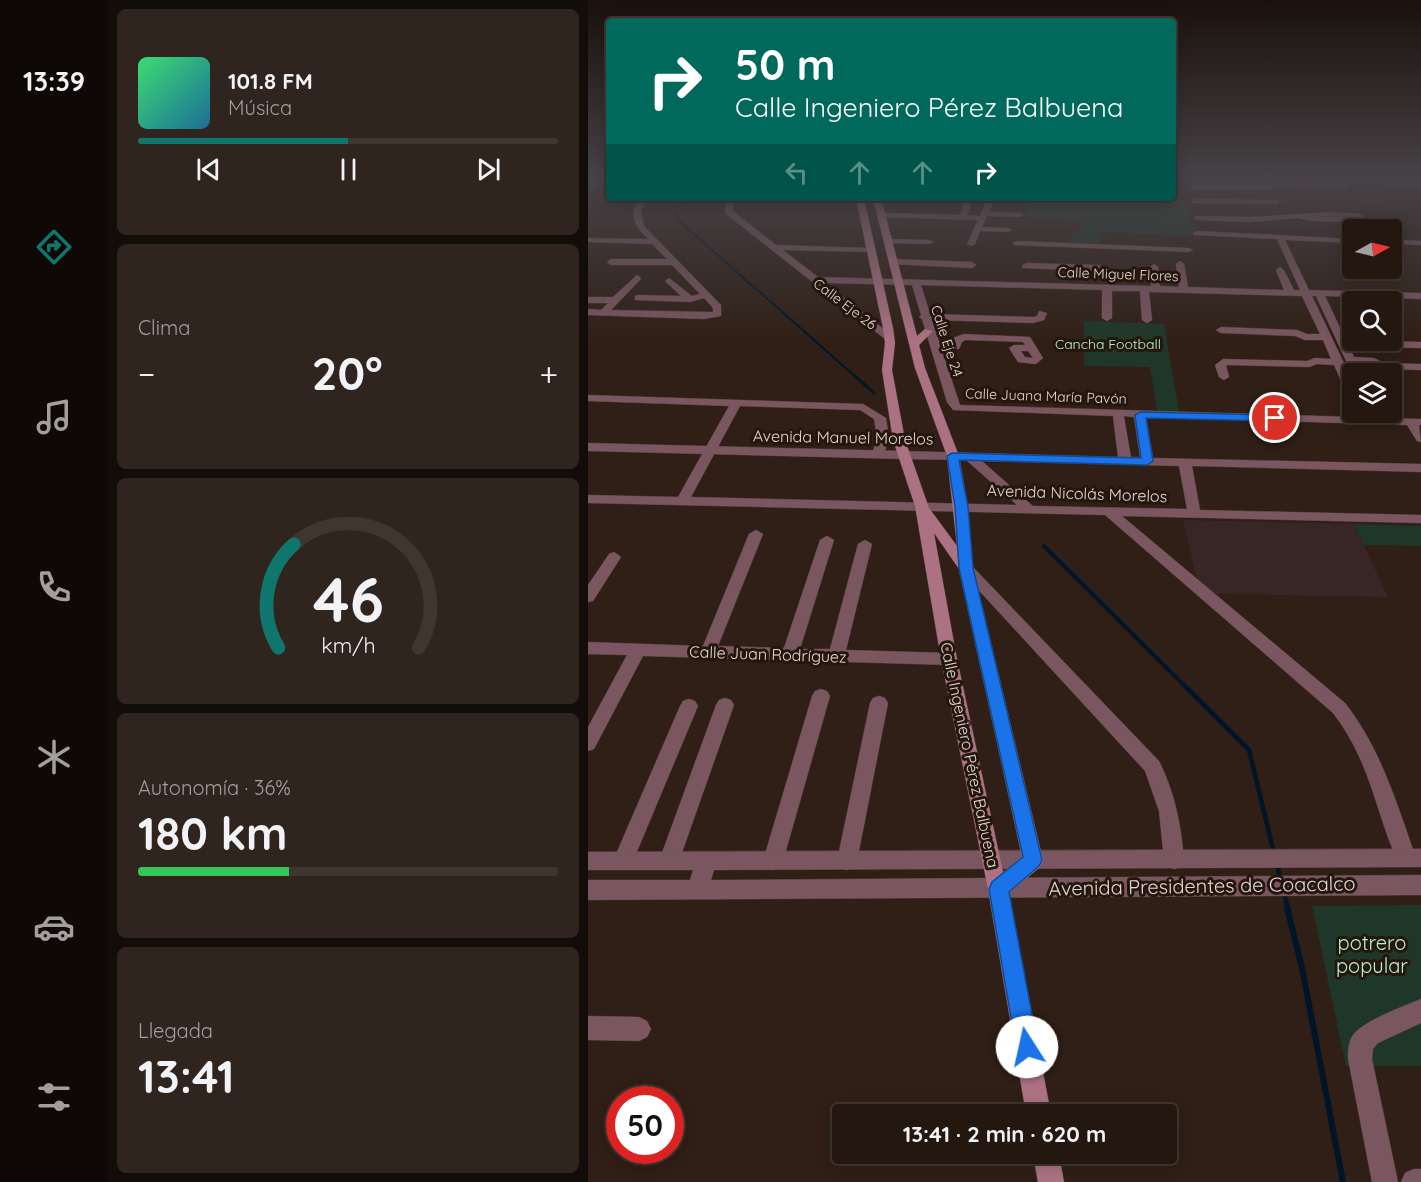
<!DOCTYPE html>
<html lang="es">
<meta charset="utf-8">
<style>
:root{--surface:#231710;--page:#2f241e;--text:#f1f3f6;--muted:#a39f9f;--line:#403630;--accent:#0f766e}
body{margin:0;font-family:Quicksand,sans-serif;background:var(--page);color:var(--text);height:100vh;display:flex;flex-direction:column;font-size:22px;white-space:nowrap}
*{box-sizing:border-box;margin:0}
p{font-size:20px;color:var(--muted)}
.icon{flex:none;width:33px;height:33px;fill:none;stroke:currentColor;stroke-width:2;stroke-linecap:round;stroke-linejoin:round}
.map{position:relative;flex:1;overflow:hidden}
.details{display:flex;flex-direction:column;gap:9px;padding:9px;background:#130d09;width:480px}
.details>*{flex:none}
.top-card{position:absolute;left:18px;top:18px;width:570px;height:183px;border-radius:6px;box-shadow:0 3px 15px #0003,0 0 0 2px var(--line);background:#00695c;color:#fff;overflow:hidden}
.needle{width:39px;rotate:82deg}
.fabs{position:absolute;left:754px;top:219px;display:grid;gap:12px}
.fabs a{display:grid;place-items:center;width:60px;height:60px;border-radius:6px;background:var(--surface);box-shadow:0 3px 15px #0003,0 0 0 2px var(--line);font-size:30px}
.speed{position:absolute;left:18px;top:1086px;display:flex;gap:12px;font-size:30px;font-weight:700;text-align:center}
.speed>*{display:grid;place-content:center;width:78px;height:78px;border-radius:50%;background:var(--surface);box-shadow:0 3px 15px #0003,0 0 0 2px var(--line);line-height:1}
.speed .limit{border:9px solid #d22;background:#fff;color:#111}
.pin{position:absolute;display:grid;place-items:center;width:51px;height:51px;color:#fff;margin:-26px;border:3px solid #fff;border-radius:50%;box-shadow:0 2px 6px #0007}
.me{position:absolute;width:66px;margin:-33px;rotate:350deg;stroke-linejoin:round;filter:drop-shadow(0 0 4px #0008)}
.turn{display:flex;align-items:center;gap:21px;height:126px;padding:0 30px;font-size:27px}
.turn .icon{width:78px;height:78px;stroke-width:2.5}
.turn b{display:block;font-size:42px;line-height:51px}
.lanes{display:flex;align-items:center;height:57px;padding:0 30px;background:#0003;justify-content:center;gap:30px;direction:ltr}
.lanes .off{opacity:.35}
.big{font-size:45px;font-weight:700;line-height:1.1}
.details .widget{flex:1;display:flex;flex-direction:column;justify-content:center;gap:9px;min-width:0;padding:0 21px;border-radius:9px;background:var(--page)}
.details .dial{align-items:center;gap:0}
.dial svg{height:156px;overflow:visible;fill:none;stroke:var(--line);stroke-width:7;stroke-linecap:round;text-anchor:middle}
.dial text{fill:var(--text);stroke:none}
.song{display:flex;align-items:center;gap:18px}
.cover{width:72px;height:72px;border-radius:9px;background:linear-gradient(135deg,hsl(140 70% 55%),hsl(200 70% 35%))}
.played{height:6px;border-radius:3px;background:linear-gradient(90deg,var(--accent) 50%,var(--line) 50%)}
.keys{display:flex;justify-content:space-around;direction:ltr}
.heat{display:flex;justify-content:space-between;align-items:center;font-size:33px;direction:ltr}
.charge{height:9px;border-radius:4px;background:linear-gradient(90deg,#34c759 36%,var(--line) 0)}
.trip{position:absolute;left:244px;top:1104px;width:345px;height:60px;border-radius:6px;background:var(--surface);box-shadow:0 3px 15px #0003,0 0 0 2px var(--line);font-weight:700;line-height:60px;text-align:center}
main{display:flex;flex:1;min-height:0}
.tab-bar{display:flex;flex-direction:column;width:108px;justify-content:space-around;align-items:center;background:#0e0906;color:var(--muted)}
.tab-bar .icon{width:42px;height:42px}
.tab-bar .current{color:var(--accent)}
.tab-bar b{font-size:27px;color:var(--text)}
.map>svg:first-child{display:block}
</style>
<main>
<nav class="tab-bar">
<b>13:39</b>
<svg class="icon current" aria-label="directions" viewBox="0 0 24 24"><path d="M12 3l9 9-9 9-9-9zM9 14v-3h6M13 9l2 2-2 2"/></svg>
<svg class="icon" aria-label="music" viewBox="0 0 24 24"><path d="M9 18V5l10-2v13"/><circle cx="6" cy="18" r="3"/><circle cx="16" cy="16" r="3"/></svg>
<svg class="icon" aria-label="phone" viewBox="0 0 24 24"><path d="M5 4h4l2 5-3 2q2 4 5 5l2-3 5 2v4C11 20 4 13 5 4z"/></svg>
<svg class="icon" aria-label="climate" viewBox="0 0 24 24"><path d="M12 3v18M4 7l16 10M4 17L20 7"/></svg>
<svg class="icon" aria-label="car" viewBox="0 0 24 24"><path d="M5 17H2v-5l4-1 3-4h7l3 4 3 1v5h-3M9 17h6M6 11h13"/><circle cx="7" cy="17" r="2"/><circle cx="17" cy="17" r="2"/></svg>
<svg class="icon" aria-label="filters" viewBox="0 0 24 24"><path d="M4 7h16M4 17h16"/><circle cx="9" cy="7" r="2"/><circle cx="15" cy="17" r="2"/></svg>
</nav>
<section class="details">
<div class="widget">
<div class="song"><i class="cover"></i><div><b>101.8 FM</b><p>Música</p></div></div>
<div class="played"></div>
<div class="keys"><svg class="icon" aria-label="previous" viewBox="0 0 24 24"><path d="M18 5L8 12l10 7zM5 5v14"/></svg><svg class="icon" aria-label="pause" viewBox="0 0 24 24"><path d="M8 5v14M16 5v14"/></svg><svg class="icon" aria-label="next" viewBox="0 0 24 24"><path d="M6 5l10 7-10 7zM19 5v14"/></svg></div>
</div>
<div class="widget"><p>Clima</p>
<div class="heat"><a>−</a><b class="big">20°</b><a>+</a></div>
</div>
<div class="widget dial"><svg viewBox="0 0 100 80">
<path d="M14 69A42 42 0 1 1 86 69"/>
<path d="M14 69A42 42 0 0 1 22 16" stroke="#0f766e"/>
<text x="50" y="56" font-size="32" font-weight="700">46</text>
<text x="50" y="72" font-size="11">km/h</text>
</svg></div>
<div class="widget"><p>Autonomía · 36%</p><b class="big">180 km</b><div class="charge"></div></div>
<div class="widget"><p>Llegada</p><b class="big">13:41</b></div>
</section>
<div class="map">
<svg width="833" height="1182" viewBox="0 0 833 1182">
<rect width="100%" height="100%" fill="#2f1f16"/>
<path fill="#382525" d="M790,178H833V191L798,190Z
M595,520L766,524L800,597L628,594L609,580Z"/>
<path fill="#1f3729" d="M441,198L599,199L603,225H607L608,236L512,232L511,245L481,244L485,231H491L493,220L436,217Z
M496,321L576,324L592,416L570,415L562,367L496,366Z
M766,524L833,526V546L776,545Z
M833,905V1066H758L724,906Z"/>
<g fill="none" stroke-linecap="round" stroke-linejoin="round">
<path stroke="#001528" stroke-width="2" d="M96,198L87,213L90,220L269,378"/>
<path stroke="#001528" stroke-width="3" d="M267,376L286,393"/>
<path stroke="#001528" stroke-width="4" d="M456,546L601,690"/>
<path stroke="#001528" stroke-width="4.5" d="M600,689L661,750L686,853
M689,863L692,879
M696,893L700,909"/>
<path stroke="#001528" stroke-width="6" d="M699,907L714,968L755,1182"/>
<defs>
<path id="minor" d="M680,180L753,181L762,186L759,188L703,187L678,183Z
M0,182H21V186H0Z
M605,185H682L686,187L682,189L603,188Z
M53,198H61L53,211L56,226L133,305V316L116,319L0,315V309L13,310L20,303H0V297H25L49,275L53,278L52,280L23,310L125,312V308L116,298L102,302L47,300V296L50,295L93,296L77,281L81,278L104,296L112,294L84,265H23L19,262L23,259H79L64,244L0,242V238L60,239C47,226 39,214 53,198Z
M137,198H145V211L188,245L283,248L287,250L283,252L195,250L230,277L563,286L562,267L566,264L570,267L572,286L591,287L588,264L592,261L596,264L600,287L696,290L688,270L692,267L696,270L706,290H712L689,239L606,235L605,233L609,231L765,239V243L697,240L721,290L833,293V299L737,296L766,357L786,358L796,363L833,364V370L794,369L784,364L769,363L774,374H765V376L728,296H724L765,382V397L759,394L746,365L729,364L721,367L638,365L641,377L636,380L631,377L627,365L635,359L719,361L727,358L743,359L735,340H717L707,336L633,333L628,330L633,327L709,330L719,334H732L714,296L561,292L564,320L559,323L554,320L552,291H524V318L519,321L514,318V290L333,285L342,314L445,317L449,316L451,311L459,313L456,320L445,323L344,320L372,405L833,419V425H831L833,442L829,441L819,425L558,417L565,458L833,464V472L604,466L612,510L833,515V523L534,516L757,703C793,749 809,804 828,858L825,864L818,867L811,864C786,810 784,764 745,713L517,515L0,503V495L90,497L141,406L0,401V395L275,404L298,418L301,438L296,454L290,458L284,454L289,438L286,419L272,410L152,406L103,497L429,505L378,460L315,459L309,455L315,451L530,457L525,416L365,410L359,402L334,319L331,317L333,315L324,285L237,283L306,337L297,339L138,214ZM536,416L546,417L552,457H543ZM394,461L591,466L599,509L445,506Z
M377,198H385L379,215L392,216L398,201L402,199L406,201L401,212L432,213L436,215L432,217L399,216L394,227L420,228L424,230L420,232L392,231L387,244L383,246L379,244L390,220L293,217L289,215L293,213L372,215Z
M443,198H451V201L444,203Z
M607,199L689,200L693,202L689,204L604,203Z
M745,212L772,214L783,220L779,222L723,221L710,218L662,222L609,220L605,218L609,216L662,217ZM745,216L764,217H724Z
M300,239L342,240L346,242L342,244L297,243V239Z
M804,240L833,241V245L804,244Z
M429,241L601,248L605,250L601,252L426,245L425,243Z
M305,259L384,262L388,265L384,268L302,264L301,262Z
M438,263L511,265L515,268L511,271L435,268L434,266Z
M376,334L442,337L455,358L448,364L430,362L421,348L426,345H437L435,342L377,340L374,342L371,349H363L362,347L365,338ZM433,351H440L445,358L437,357Z
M772,340L833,342V348L783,347Z
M168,530L175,534L130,646L196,648L232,540L239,536L246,540L212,649H242L270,544L277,540L284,544L258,650L361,653L367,655L369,659L367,663L361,665L55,656L6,749L0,751V727L39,655L0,654V642L115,646L161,534Z
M26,552L33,557L5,601L0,602V585L21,554Z
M378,563L383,565L571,761C587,793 593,824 596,860L593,867L586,869L579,867L576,860L571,811L557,771L373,571L371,568L373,565Z
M233,689L239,691L242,696L195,861L192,868L185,870L178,868L175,861L224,696L227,691Z
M291,696L297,698L300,703L269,861L266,868L259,870L252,868L249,861L282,703L285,698Z
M137,698L143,700L146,705L91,861L88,868L81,870L74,868L71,861L128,705L131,700Z
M101,699L107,701L110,706L45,861L42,868L35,870L28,868L25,861L92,706L95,701Z
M833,999V1023L790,1043L785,1049L784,1059L810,1182H784L760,1059C760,1051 760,1042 765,1035C775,1021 816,1006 833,999Z
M0,1016L51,1017L59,1021L63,1029L59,1037L51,1041L0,1040Z
M826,1169H833V1182H813L817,1173Z"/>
<path id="tertiary" d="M0,443L315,451L321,455L315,459L0,451Z
M833,849V867L126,870L123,880L833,875V895L0,900V880H102L105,870H0V852Z"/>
<path id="secondary" d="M268,198H276L305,328L307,343L304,370L317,440L341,508L369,546L359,456L327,368L285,198H293L329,336L337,329L345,331L331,345L337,368L371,456L380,507L385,568L455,860L452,867L421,893L463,1114H438L400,889L353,659L327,506L305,440L294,370L297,343L295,328ZM346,533L371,569L434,857L415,872L369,659Z
M445,1154H471L476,1182H450Z"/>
</defs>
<use href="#minor" stroke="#4c3c34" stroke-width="1"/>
<use href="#tertiary" stroke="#4c3c34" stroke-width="1"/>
<use href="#secondary" stroke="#4c3c34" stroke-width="1"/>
<use href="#minor" fill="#7a5660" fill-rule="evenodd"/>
<use href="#tertiary" fill="#7a5660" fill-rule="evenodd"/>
<use href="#secondary" fill="#ac7283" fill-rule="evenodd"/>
</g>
<linearGradient id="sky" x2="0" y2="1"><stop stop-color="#1a110c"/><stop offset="0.52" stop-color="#474247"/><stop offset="1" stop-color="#474247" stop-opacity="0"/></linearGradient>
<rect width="833" height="344" fill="url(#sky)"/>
<path fill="#1a73e8" stroke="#114b97" stroke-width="1.5" d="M552,412L687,415L693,418L687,421L558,418L565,461L559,465L371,460L380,507L385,568L454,860L451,866L421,892L450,1047L447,1054L439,1058L431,1054L428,1047L401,889L404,882L435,857L371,568L367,507L359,456L364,453L553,458L547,415Z"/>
<g text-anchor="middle" stroke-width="6" stroke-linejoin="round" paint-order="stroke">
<g font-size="14" fill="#e2d7d1" stroke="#25160d">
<text transform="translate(530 274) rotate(2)" y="5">Calle Miguel Flores</text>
<text transform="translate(257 304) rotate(37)" y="5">Calle Eje 26</text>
<text transform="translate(359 341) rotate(72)" y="5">Calle Eje 24</text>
<text transform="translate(458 396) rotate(2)" y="5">Calle Juana María Pavón</text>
</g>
<g font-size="14" fill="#b4f2cc" stroke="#25160d">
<text x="520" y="349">Cancha Football</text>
</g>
<g font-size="16" fill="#e2d7d1" stroke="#25160d">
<text transform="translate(255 437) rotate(1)" y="6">Avenida Manuel Morelos</text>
<text transform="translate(489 493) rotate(2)" y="6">Avenida Nicolás Morelos</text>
<text transform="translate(180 654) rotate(2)" y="6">Calle Juan Rodríguez</text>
<text transform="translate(382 755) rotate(78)" y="6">Calle Ingeniero Pérez Balbuena</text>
</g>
<g font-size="20" fill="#e2d7d1" stroke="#25160d">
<text transform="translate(614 886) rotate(-1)" y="7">Avenida Presidentes de Coacalco</text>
</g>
<g font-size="20" fill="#b4f2cc" stroke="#25160d">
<text x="784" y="950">potrero<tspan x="784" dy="23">popular</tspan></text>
</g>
</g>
</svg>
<div class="fabs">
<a><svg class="needle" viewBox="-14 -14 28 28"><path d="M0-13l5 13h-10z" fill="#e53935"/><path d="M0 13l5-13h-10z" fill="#a39f9f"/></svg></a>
<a><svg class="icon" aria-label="search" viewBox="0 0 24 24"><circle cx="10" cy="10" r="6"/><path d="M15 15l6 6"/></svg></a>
<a><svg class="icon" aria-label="layers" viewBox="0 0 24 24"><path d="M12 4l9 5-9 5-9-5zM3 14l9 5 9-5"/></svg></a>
</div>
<div class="speed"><div class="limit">50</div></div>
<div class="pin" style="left:687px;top:418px;background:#d93025"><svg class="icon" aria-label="arrive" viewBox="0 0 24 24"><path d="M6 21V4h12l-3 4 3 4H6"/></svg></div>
<svg class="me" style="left:439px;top:1047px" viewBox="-20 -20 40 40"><circle r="19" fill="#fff"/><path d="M0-13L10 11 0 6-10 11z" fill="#1a73e8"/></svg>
<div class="trip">13:41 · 2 min · 620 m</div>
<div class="top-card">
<div class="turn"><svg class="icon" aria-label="right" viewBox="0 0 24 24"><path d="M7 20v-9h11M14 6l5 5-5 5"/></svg><div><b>50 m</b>Calle Ingeniero Pérez Balbuena</div></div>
<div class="lanes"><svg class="icon off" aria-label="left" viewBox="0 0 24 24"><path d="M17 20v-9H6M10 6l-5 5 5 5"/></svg><svg class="icon off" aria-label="ahead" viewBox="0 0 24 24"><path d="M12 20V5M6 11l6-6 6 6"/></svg><svg class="icon off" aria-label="ahead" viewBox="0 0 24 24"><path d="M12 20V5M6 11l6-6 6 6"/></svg><svg class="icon" aria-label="right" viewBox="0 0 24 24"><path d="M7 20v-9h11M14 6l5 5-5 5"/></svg></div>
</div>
</div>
</main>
